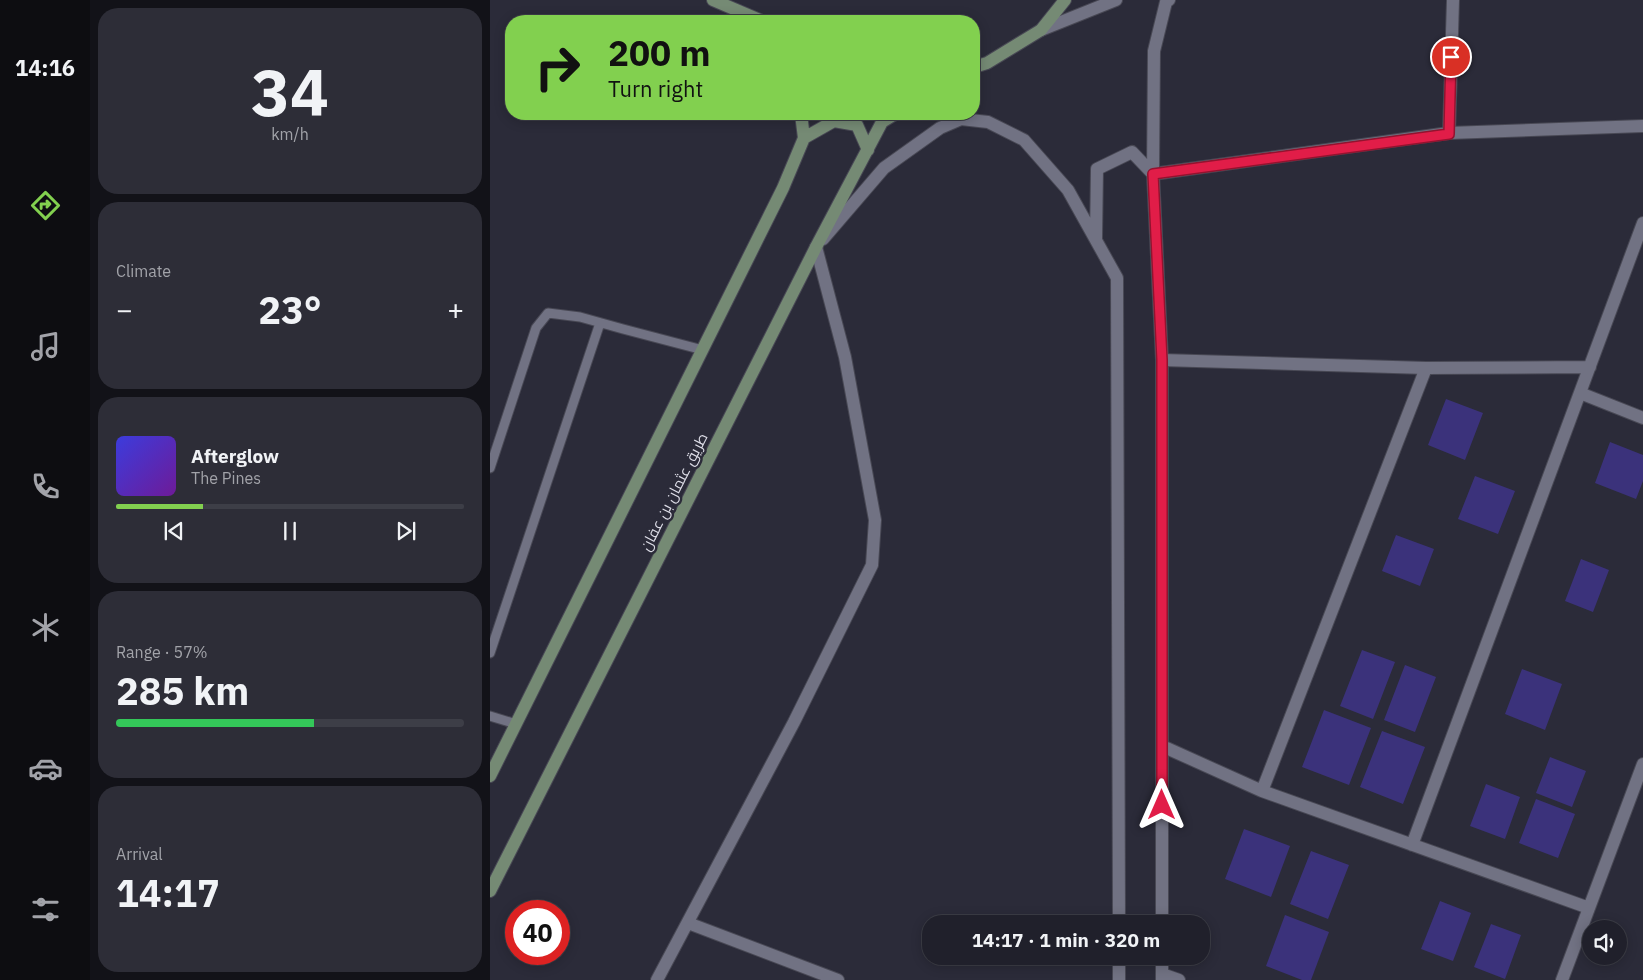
<!DOCTYPE html>
<meta charset="utf-8">
<style>
:root{--surface:#20202b;--page:#2d2d37;--text:#f1f3f6;--muted:#a2a3a9;--line:#3d3e47;--accent:#82d04f}
body{margin:0;font-family:"IBM Plex Sans",Cairo,sans-serif;background:var(--page);color:var(--text);height:100vh;display:flex;flex-direction:column;font-size:19px;white-space:nowrap}
*{box-sizing:border-box;margin:0}
p{font-size:16px;color:var(--muted)}
.icon{flex:none;width:28px;height:28px;fill:none;stroke:currentColor;stroke-width:2;stroke-linecap:round;stroke-linejoin:round}
.map{position:relative;flex:1;overflow:hidden}
.side{display:flex;flex-direction:column;gap:8px;padding:8px;background:#121218;width:400px}
.side>*{flex:none}
.guide{position:absolute;left:15px;top:15px;width:475px;height:105px;border-radius:20px;box-shadow:0 2px 12px #0003,0 0 0 1px var(--line);background:#82d04f;color:#111;overflow:hidden}
.buttons{position:absolute;left:1092px;top:920px;display:grid;gap:10px}
.buttons a{display:grid;place-items:center;width:45px;height:45px;border-radius:50%;background:var(--surface);box-shadow:0 2px 12px #0003,0 0 0 1px var(--line);font-size:25px}
.speed{position:absolute;left:15px;top:900px;display:flex;gap:10px;font-size:25px;font-weight:700;text-align:center}
.speed>*{display:grid;place-content:center;width:65px;height:65px;border-radius:50%;background:var(--surface);box-shadow:0 2px 12px #0003,0 0 0 1px var(--line);line-height:1}
.speed .limit{border:8px solid #d22;background:#fff;color:#111}
.pin{position:absolute;display:grid;place-items:center;width:42px;height:42px;color:#fff;margin:-21px;border:2px solid #fff;border-radius:50%;box-shadow:0 1px 5px #0007}
.me{position:absolute;width:55px;margin:-28px;rotate:0deg;stroke-linejoin:round;filter:drop-shadow(0 0 4px #0008)}
.turn{display:flex;align-items:center;gap:18px;height:105px;padding:0 20px;font-size:22px}
.turn .icon{width:65px;height:65px;stroke-width:2.5}
.turn b{display:block;font-size:35px;line-height:42px}
.big{font-size:38px;font-weight:800;line-height:1.1}
.side .card{flex:1;display:flex;flex-direction:column;justify-content:center;gap:8px;min-width:0;padding:0 18px;border-radius:20px;background:var(--page)}
.side .dial{align-items:center;gap:0}
.dial b{font-size:65px;line-height:1}
.song{display:flex;align-items:center;gap:15px}
.cover{width:60px;height:60px;border-radius:8px;background:linear-gradient(135deg,hsl(240 70% 55%),hsl(280 70% 35%))}
.played{height:5px;border-radius:2px;background:linear-gradient(90deg,var(--accent) 25%,var(--line) 25%)}
.keys{display:flex;justify-content:space-around;direction:ltr}
.heat{display:flex;justify-content:space-between;align-items:center;font-size:28px;direction:ltr}
.charge{height:8px;border-radius:4px;background:linear-gradient(90deg,#34c759 57%,var(--line) 0)}
.trip{position:absolute;left:432px;top:915px;width:288px;height:50px;border-radius:20px;background:var(--surface);box-shadow:0 2px 12px #0003,0 0 0 1px var(--line);font-weight:800;line-height:50px;text-align:center}
main{display:flex;flex:1;min-height:0}
.menu{display:flex;flex-direction:column;width:90px;justify-content:space-around;align-items:center;background:#0d0d11;color:var(--muted)}
.menu .icon{width:35px;height:35px}
.menu .current{color:var(--accent)}
.menu b{font-size:22px;color:var(--text)}
.map>svg:first-child{display:block}
</style>
<main>
<nav class="menu">
<b>14:16</b>
<svg class="icon current" aria-label="directions" viewBox="0 0 24 24"><path d="M12 3l9 9-9 9-9-9zM9 14v-3h6M13 9l2 2-2 2"/></svg>
<svg class="icon" aria-label="music" viewBox="0 0 24 24"><path d="M9 18V5l10-2v13"/><circle cx="6" cy="18" r="3"/><circle cx="16" cy="16" r="3"/></svg>
<svg class="icon" aria-label="phone" viewBox="0 0 24 24"><path d="M5 4h4l2 5-3 2q2 4 5 5l2-3 5 2v4C11 20 4 13 5 4z"/></svg>
<svg class="icon" aria-label="climate" viewBox="0 0 24 24"><path d="M12 3v18M4 7l16 10M4 17L20 7"/></svg>
<svg class="icon" aria-label="car" viewBox="0 0 24 24"><path d="M5 17H2v-5l4-1 3-4h7l3 4 3 1v5h-3M9 17h6M6 11h13"/><circle cx="7" cy="17" r="2"/><circle cx="17" cy="17" r="2"/></svg>
<svg class="icon" aria-label="filters" viewBox="0 0 24 24"><path d="M4 7h16M4 17h16"/><circle cx="9" cy="7" r="2"/><circle cx="15" cy="17" r="2"/></svg>
</nav>
<section class="side">
<div class="card dial"><b>34</b><p>km/h</p></div>
<div class="card"><p>Climate</p>
<div class="heat"><a>−</a><b class="big">23°</b><a>+</a></div>
</div>
<div class="card">
<div class="song"><i class="cover"></i><div><b>Afterglow</b><p>The Pines</p></div></div>
<div class="played"></div>
<div class="keys"><svg class="icon" aria-label="previous" viewBox="0 0 24 24"><path d="M18 5L8 12l10 7zM5 5v14"/></svg><svg class="icon" aria-label="pause" viewBox="0 0 24 24"><path d="M8 5v14M16 5v14"/></svg><svg class="icon" aria-label="next" viewBox="0 0 24 24"><path d="M6 5l10 7-10 7zM19 5v14"/></svg></div>
</div>
<div class="card"><p>Range · 57%</p><b class="big">285 km</b><div class="charge"></div></div>
<div class="card"><p>Arrival</p><b class="big">14:17</b></div>
</section>
<div class="map">
<svg width="1153" height="980" viewBox="0 0 1153 980">
<rect width="100%" height="100%" fill="#2b2b39"/>
<path fill="#3b327b" d="M956,399L993,413L975,460L938,445Z
M1120,442L1153,455V481L1146,499L1105,483Z
M985,476L1025,491L1008,534L968,519Z
M906,535L944,549L930,586L892,571Z
M1091,559L1119,570L1103,612L1075,601Z
M872,650L905,662L883,719L850,706Z
M915,665L946,677L925,732L894,720Z
M1032,669L1072,684L1055,730L1015,714Z
M834,710L881,728L859,785L812,767Z
M892,731L935,747L913,804L870,787Z
M1060,757L1096,771L1082,807L1046,793Z
M996,784L1030,797L1015,839L980,826Z
M1046,799L1085,814L1068,858L1029,843Z
M754,829L800,846L781,897L735,879Z
M821,851L859,865L838,919L800,904Z
M950,901L981,913L963,961L931,949Z
M795,915L839,932L821,980H812L776,966Z
M1001,924L1031,935L1015,979L984,967Z"/>
<g fill="none" stroke-linecap="round" stroke-linejoin="round">
<defs>
<path id="service" d="M0,468L46,328L58,313L90,317L133,329L213,350
M0,653L110,323
M0,716L26,724"/>
<path id="minor" d="M959,133L963,0
M663,174L959,133L1153,126
M672,360L936,368L1100,367
M1090,393L1153,418
M672,746L772,791L1099,908
M772,791L936,368
M922,845L1153,223
M198,923L348,980
M672,974L689,980
M167,980L304,722L382,565L385,520L355,357L326,247
M1072,980L1153,764"/>
<path id="tertiary" d="M551,30L626,0
M333,239L394,168L450,128L471,119L498,122L534,140L578,190L627,278L629,924
M606,239L607,169L642,152L663,174
M672,924V360L663,174L664,51L676,2L679,0
M629,956V980
M672,980V956"/>
<path id="secondary" d="M223,0L272,21
M484,67L497,63L551,30L575,0
M314,138L344,121L367,125L378,150
M0,776L293,188L314,138L311,114
M0,891L326,247L392,122L405,114"/>
</defs>
<use href="#service" stroke="#484854" stroke-width="11"/>
<use href="#minor" stroke="#484854" stroke-width="14"/>
<use href="#tertiary" stroke="#484854" stroke-width="14"/>
<use href="#secondary" stroke="#484854" stroke-width="14"/>
<use href="#service" stroke="#717283" stroke-width="9"/>
<use href="#minor" stroke="#717283" stroke-width="12"/>
<use href="#tertiary" stroke="#717283" stroke-width="12"/>
<use href="#secondary" stroke="#758a74" stroke-width="12"/>
</g>
<g fill="none" stroke-linecap="round" stroke-linejoin="round">
<defs>
<path id="route" d="M672,805V360L663,174L959,134L961,57"/>
</defs>
<use href="#route" stroke="#92132f" stroke-width="12"/>
<use href="#route" stroke="#e11d48" stroke-width="9"/>
</g>
<g text-anchor="middle" stroke-width="5" stroke-linejoin="round" paint-order="stroke">
<g font-size="15" fill="#dddde7" stroke="#2b2b39">
<text transform="translate(184 492) rotate(-63)" y="5">طريق عثمان بن عفان</text>
</g>
</g>
</svg>
<div class="buttons">
<a><svg class="icon" aria-label="sound" viewBox="0 0 24 24"><path d="M4 9h4l5-4v14l-5-4H4zM17 9q2 3 0 6"/></svg></a>
</div>
<div class="speed"><div class="limit">40</div></div>
<div class="pin" style="left:961px;top:57px;background:#d93025"><svg class="icon" aria-label="arrive" viewBox="0 0 24 24"><path d="M6 21V4h12l-3 4 3 4H6"/></svg></div>
<svg class="me" style="left:672px;top:805px" viewBox="-20 -20 40 40"><path d="M0-17L14 15 0 8-14 15z" fill="#e11d48" stroke="#fff" stroke-width="4"/></svg>
<div class="trip">14:17 · 1 min · 320 m</div>
<div class="guide">
<div class="turn"><svg class="icon" aria-label="right" viewBox="0 0 24 24"><path d="M7 20v-9h11M14 6l5 5-5 5"/></svg><div><b>200 m</b>Turn right</div></div>
</div>
</div>
</main>
